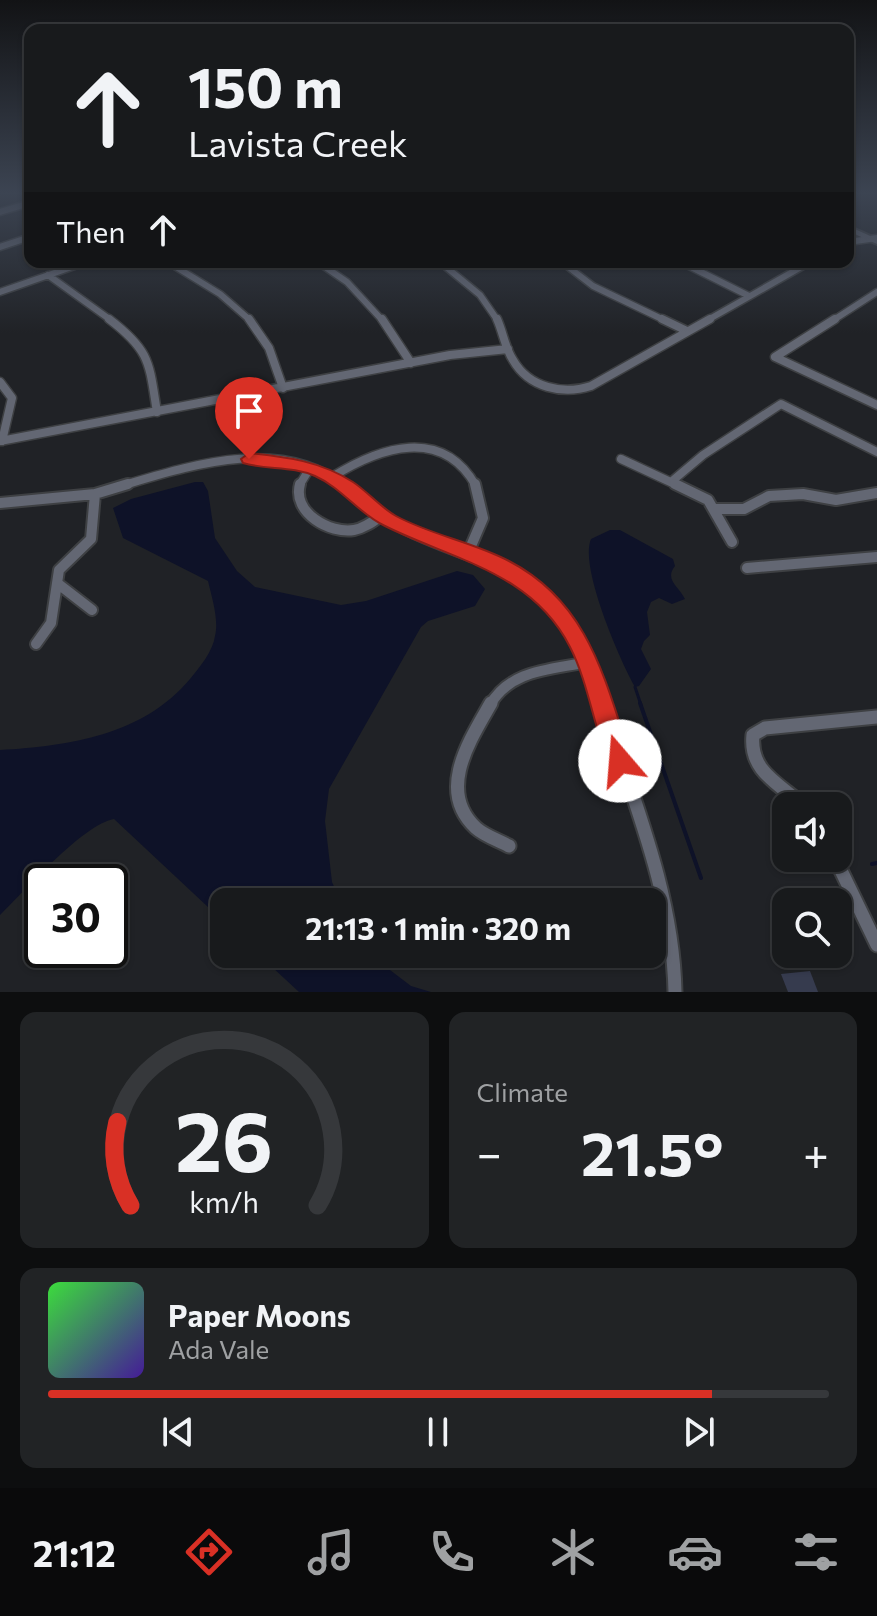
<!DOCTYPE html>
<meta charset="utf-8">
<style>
:root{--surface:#181a1c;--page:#212325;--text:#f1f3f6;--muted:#9fa1a3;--line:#36383b;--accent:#d93025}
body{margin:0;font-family:Commissioner,sans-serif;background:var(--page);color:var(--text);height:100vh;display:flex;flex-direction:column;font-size:30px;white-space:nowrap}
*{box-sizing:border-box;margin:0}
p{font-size:26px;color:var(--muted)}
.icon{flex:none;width:44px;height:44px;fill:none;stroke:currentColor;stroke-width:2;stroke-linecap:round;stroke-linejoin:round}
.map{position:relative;height:992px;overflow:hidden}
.panel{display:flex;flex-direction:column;gap:20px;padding:20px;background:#0d0e0f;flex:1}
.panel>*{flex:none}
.guide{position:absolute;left:24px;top:24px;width:830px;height:244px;border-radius:16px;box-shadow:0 2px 6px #0004,0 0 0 2px var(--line);background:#181a1c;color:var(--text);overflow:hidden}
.controls{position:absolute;left:772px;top:792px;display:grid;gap:16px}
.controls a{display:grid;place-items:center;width:80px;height:80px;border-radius:16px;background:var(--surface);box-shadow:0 2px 6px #0004,0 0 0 2px var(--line);font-size:40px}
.speed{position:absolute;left:24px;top:864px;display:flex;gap:16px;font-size:40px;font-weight:700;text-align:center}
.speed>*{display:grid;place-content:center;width:104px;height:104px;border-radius:50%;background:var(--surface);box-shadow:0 2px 6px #0004,0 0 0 2px var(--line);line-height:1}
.speed .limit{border:4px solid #111;border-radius:12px;background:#fff;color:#111}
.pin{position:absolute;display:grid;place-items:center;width:68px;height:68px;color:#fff;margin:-82px -34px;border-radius:50% 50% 50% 0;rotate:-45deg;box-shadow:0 0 8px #0007}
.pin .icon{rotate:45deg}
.me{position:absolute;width:88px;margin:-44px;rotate:342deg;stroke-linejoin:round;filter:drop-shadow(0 0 6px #0008)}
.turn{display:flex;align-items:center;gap:28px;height:168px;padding:0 32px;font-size:36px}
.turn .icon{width:104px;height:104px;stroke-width:2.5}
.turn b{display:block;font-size:56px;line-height:68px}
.then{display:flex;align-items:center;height:76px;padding:0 32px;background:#0003;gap:16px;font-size:30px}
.big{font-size:60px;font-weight:700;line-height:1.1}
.panel .card{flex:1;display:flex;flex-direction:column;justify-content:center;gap:12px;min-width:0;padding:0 28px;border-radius:16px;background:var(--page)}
.panel .dial{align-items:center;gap:0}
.dial svg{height:208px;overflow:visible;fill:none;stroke:var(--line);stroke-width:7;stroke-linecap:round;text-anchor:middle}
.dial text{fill:var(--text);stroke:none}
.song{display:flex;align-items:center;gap:24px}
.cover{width:96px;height:96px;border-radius:12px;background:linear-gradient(135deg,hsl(120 70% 55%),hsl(260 70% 35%))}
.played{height:8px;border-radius:4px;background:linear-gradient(90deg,var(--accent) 85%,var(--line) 85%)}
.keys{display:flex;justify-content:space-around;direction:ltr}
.heat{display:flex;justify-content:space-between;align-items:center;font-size:44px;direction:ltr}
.panel .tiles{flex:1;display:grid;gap:20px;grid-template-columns:1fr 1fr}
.card:last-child{grid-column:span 2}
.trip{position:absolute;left:210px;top:888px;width:456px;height:80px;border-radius:16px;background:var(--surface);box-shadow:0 2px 6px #0004,0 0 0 2px var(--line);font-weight:700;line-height:80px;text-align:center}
.menu{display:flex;height:128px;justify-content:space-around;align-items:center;background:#0a0a0b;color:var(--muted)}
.menu .icon{width:56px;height:56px}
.menu .on{color:var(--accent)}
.menu b{font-size:36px;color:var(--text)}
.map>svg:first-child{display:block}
</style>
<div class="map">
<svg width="877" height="992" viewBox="0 0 877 992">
<rect width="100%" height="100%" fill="#202226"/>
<path fill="#363b4e" d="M810,971L818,992H788L781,974Z"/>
<path fill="#0e1228" d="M195,482H203L208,491L215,538L237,571L255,587L341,605L366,601L457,571L473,575L485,589L475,606L428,621L421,627L329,789L325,821L332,882L341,902H224V922L114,819C82,825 25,891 0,915V750C70,746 143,735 190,679C200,667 213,651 215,636C219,620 212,598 208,581L123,538L113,508L131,499Z
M610,530H620L673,559L675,566C664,580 679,586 685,599L672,604L659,598L651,602L647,612L650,635L644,641L641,649L651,669L639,686L635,687C620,660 579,567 591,539Z
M258,954H369L411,986L431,992H299Z"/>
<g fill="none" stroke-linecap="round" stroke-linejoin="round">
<path stroke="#0e1228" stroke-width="3" d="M635,687L641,705"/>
<path stroke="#0e1228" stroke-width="4" d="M640,703L701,878
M872,864L877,863"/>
<defs>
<path id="minor-far3" d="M0,212L30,203
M848,242L877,238
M0,247L30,237
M168,262L220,294L251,321
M318,262L347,282L383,321
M440,262L480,295L498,321
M562,262L593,286L666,321
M681,262L749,296
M48,275L112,321
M0,292L86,262
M706,321L810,262
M832,321L877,292"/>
<path id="minor-far2" d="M109,319C151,351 149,363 157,412
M249,319L269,348L283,388
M382,319L411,363
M497,319C503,332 505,348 513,360C529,388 563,395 591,386L710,319
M662,319L687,331
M835,319L775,357L877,405
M0,382L12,398L2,441
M0,441L450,355L508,349
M621,459L679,486
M332,477C380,447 442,426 476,486
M671,482L703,455L781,404L877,452
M121,486C189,466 281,435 344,486
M299,486L310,468"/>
<path id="minor-far1" d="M300,484C292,513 330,534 354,530C365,528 374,521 382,515
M342,484C361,500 380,516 402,527C463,559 527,563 570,625C586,648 594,679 603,705
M675,484L708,500L732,542
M0,503L95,494L128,484
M714,509H744L769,496L803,494L836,500L877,493
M468,553L483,518L475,484
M747,568L877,557
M57,583L92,610
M36,644L51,623L59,570L91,539L95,494
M490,705C511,669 551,670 588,662"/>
<path id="minor" d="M491,703C470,740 436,791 476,828C485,836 498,840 509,846
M602,703C632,797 673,892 675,992
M804,806C780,784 749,772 753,735L765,728L877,717
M835,858L877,945"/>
<path id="tertiary" d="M848,226L877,239V244L848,231Z"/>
</defs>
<use href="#minor-far3" stroke="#3e4043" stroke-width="9"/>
<use href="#minor-far2" stroke="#3e4043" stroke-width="11"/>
<use href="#minor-far1" stroke="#3e4043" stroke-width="14"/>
<use href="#minor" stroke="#3e4043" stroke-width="17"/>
<use href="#tertiary" stroke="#3e4043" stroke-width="4"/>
<use href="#minor-far3" stroke="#636773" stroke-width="6"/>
<use href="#minor-far2" stroke="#636773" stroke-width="8"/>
<use href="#minor-far1" stroke="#636773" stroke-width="10"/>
<use href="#minor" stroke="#636773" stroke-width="13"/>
<use href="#tertiary" fill="#636773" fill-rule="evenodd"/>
</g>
<linearGradient id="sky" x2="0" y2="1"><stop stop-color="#121315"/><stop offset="0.58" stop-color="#3c4452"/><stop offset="1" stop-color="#3c4452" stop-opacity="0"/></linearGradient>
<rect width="877" height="333" fill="url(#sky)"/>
<path fill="#d93025" stroke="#8d1f18" stroke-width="2" d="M249,453C287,457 320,461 353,482C368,492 380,507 396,516C431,535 473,542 509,561C590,603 605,681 632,761L628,769L620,773L611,769C594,730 589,684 570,647C532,572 453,560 385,526C359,514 342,488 315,476C292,466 267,470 243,463L241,459Z"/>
</svg>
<div class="controls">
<a><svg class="icon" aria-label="sound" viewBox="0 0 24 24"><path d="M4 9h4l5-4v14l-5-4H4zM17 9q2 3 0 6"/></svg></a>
<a><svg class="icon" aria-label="search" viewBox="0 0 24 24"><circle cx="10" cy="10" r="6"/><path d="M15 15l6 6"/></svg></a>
</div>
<div class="speed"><div class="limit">30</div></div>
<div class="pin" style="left:249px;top:459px;background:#d93025"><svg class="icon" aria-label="arrive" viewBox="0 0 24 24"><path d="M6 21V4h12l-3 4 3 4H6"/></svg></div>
<svg class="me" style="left:620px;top:761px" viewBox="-20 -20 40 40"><circle r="19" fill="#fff"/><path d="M0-13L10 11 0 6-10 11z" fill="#d93025"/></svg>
<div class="trip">21:13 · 1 min · 320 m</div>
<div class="guide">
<div class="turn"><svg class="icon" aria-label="ahead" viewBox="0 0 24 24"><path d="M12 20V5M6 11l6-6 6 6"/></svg><div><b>150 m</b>Lavista Creek</div></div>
<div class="then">Then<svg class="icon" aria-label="ahead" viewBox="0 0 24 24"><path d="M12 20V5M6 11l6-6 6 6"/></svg></div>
</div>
</div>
<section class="panel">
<div class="tiles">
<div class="card dial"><svg viewBox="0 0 100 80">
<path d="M14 69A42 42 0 1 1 86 69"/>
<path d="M14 69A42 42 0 0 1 9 37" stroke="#d93025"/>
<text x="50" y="56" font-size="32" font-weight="700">26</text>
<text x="50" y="72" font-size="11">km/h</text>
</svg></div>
<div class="card"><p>Climate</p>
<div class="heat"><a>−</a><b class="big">21.5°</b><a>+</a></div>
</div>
<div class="card">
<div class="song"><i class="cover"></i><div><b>Paper Moons</b><p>Ada Vale</p></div></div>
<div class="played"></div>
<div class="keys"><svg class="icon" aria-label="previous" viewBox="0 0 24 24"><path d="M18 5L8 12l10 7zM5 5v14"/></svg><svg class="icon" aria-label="pause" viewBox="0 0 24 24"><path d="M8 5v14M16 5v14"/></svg><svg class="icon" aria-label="next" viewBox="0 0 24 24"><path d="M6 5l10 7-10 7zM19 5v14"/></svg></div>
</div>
</div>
</section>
<nav class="menu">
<b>21:12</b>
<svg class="icon on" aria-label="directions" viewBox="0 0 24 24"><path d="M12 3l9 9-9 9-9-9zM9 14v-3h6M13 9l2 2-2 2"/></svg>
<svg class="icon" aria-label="music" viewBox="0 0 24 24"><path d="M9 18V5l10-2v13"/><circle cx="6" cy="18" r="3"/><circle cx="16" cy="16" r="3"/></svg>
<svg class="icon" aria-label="phone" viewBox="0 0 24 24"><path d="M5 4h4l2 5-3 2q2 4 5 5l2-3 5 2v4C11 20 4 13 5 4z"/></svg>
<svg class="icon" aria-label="climate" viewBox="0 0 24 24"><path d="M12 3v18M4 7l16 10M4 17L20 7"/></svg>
<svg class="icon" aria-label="car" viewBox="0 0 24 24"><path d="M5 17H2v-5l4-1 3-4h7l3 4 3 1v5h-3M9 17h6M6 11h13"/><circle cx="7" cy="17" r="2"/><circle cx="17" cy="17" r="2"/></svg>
<svg class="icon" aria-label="filters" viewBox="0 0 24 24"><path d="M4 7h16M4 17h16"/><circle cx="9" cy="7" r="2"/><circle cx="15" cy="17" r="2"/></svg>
</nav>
